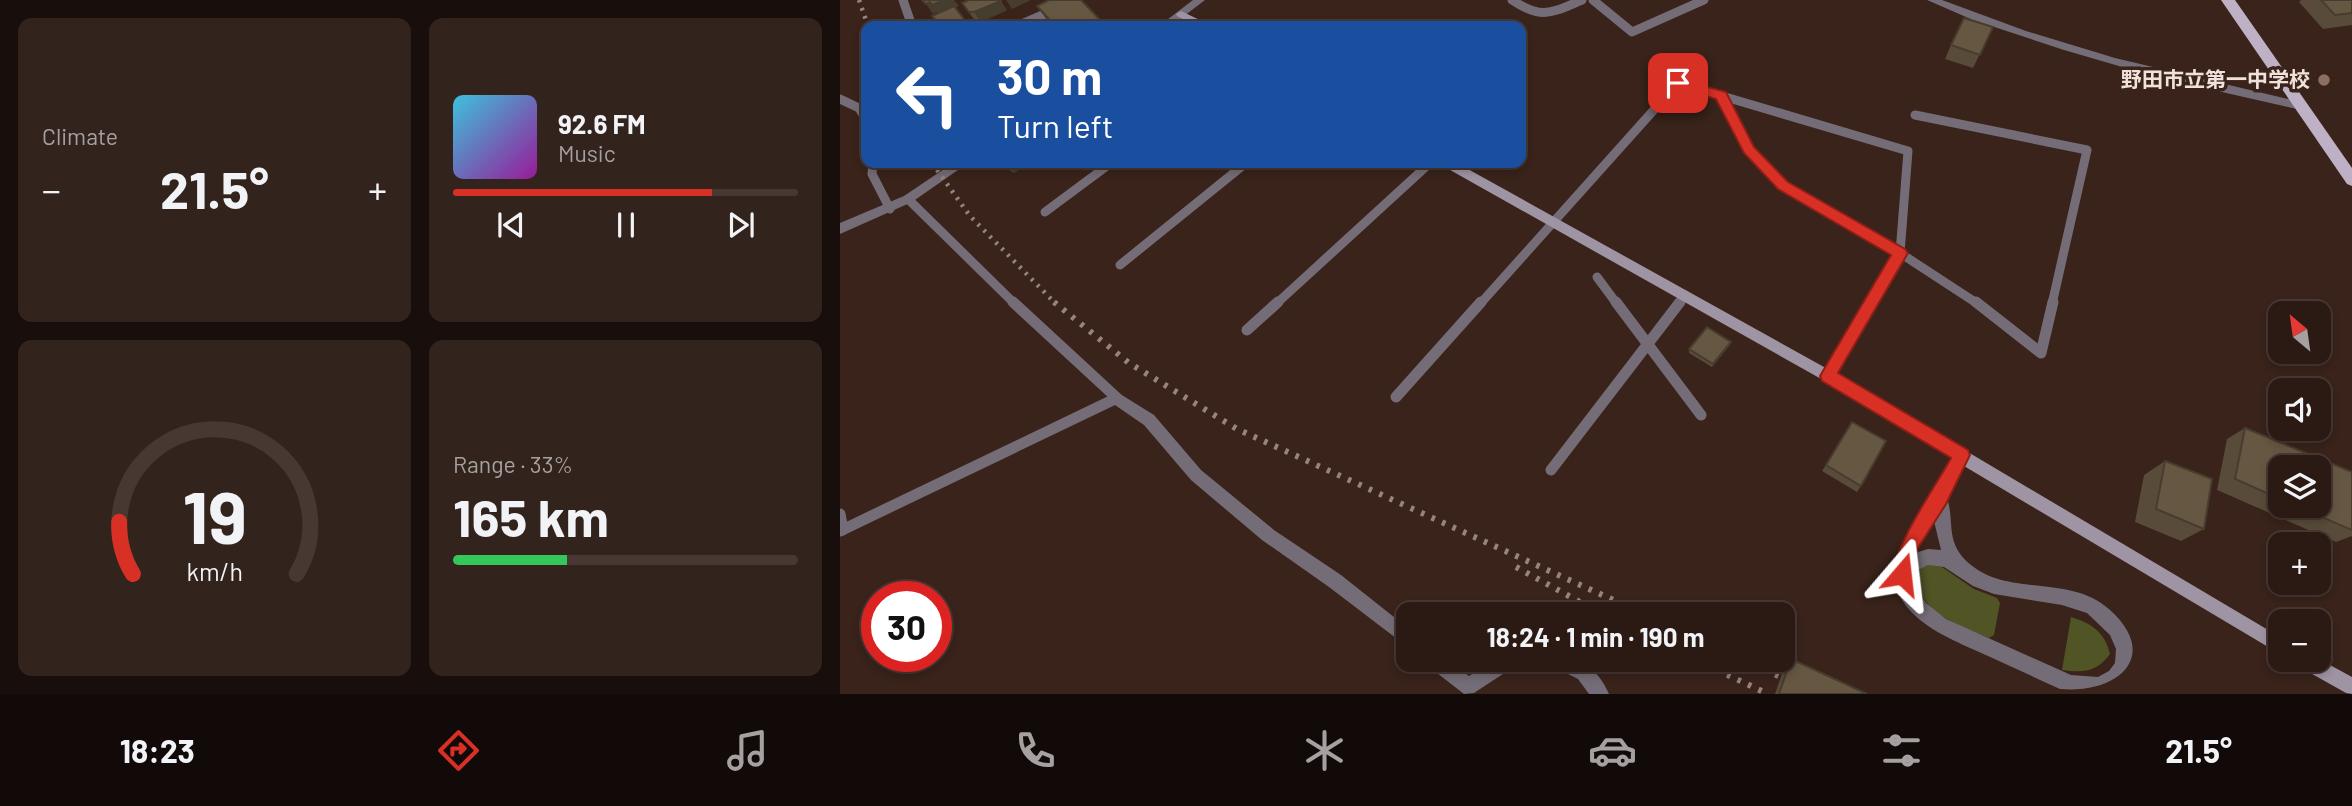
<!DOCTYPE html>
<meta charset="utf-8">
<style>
:root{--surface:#2b1a14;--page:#33231d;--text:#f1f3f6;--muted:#a6a1a0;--line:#473834;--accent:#d93025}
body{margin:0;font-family:Barlow,"Noto Sans JP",sans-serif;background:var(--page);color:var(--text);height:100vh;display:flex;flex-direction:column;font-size:26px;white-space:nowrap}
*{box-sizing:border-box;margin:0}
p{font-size:23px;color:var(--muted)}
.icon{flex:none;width:38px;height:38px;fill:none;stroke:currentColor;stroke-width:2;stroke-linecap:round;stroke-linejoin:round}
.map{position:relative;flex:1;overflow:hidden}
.panel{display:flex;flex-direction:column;gap:18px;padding:18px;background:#180e0b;width:840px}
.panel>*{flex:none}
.banner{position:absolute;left:21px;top:21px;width:665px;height:147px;border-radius:14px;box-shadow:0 4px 10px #0003,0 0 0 2px var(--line);background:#1a4fa0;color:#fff;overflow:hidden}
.needle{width:46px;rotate:331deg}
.fabs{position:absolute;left:1428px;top:301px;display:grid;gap:14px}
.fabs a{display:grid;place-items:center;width:63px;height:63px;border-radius:14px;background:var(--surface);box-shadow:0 4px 10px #0003,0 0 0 2px var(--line);font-size:35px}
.speed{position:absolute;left:21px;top:581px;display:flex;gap:14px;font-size:35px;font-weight:700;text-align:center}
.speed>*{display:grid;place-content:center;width:91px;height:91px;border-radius:50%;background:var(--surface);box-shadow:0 4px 10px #0003,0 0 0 2px var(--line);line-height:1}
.speed .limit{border:10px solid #d22;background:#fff;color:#111}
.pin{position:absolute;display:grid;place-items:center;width:60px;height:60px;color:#fff;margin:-30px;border-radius:14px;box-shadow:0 4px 10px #0006}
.me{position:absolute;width:77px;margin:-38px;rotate:17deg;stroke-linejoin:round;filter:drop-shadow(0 0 5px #0008)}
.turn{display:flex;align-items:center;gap:24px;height:147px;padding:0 21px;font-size:32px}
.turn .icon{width:91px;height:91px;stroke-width:2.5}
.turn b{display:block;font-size:49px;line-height:60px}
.big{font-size:52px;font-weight:700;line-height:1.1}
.panel .widget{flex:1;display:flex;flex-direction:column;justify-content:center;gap:10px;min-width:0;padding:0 24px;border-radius:14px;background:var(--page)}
.panel .dial{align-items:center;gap:0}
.dial svg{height:182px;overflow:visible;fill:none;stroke:var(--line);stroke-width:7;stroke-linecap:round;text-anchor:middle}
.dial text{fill:var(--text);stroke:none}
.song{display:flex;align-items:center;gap:21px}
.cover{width:84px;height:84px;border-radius:10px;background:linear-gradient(135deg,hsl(190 70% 55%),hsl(300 70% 35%))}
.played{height:7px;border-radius:4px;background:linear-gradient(90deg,var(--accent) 75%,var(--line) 75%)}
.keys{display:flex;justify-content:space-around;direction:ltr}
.heat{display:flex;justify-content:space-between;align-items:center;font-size:38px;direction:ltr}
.charge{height:10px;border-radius:5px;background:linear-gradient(90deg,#34c759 33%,var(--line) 0)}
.panel .tiles{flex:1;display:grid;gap:18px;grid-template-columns:repeat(2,1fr)}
.trip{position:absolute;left:556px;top:602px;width:399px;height:70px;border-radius:14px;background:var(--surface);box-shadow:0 4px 10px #0003,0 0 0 2px var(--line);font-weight:700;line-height:70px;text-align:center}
.tab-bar{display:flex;height:112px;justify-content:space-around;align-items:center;background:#110a08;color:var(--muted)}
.tab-bar .icon{width:49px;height:49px}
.tab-bar .selected{color:var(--accent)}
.tab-bar b{font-size:32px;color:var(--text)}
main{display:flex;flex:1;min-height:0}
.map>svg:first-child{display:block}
</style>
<main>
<section class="panel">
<div class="tiles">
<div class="widget"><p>Climate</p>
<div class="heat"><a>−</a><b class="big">21.5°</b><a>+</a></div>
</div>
<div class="widget">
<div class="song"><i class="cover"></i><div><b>92.6 FM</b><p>Music</p></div></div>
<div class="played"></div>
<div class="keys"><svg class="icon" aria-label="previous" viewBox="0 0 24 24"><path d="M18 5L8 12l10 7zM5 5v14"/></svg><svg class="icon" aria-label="pause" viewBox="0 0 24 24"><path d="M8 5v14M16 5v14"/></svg><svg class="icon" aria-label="next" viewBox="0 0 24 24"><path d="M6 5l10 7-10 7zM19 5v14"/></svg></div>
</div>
<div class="widget dial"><svg viewBox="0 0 100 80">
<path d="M14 69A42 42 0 1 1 86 69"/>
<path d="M14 69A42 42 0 0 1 8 46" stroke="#d93025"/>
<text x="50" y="56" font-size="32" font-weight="700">19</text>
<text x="50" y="72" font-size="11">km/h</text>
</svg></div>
<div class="widget"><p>Range · 33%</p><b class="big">165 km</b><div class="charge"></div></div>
</div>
</section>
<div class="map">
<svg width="1512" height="694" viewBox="0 0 1512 694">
<rect width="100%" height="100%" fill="#39231a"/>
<path fill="#515425" d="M1084,564L1102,567L1134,589L1157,598L1160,603L1154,635L1149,638C1119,625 1080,614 1075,576Z
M1231,617C1251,623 1265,632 1270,654C1257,672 1244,673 1222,670Z"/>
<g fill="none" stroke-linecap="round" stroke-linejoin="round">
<path stroke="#746d77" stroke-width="9" d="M63,0L72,26
M672,0C702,20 711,13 742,0
M753,0L792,32L864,0
M177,26L237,0
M881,96L908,150L943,186L1060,253L1138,304
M0,99L19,108L26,119
M1075,115L1247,150L1212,304
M33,163L32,174L50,209
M68,199L175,304
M205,212L271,163
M280,265L406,163
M757,277L777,304
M436,304L590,163
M640,304L838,83L1068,151L1060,253L1030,304
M838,304L845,295"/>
<path stroke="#746d77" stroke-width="11" d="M776,302L861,415
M1136,302L1201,353L1213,302
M407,330L438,302
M988,376L1031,302
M556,397L641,302
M711,470L840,302
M0,514L3,530
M0,531L277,398L173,302"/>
<path fill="#746d77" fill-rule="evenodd" d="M353,0H365L331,26H319Z
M1087,0H1102L1186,31L1275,58L1461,102L1467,106L1461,110L1320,78L1224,50L1133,20Z
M113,163H128L72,202L0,234V223L64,196Z
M277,392L314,415L361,470L434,530L501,575L569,629V648L489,587L422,540L351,480L304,425L272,403L270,398L272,393Z
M1100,491L1105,493C1117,519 1102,542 1131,565C1170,597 1231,574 1270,610C1320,655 1280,694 1220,689C1196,678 1172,667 1148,656C1111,639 1050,618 1055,567C1058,540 1080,514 1095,493ZM1094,521L1101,550L1088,549L1075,553ZM1088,565L1104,567L1133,586L1154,594L1222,605L1247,613L1270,635L1276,649L1275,663L1269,671L1258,677L1231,675L1106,619L1086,603L1075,588L1071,579L1074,572Z
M586,660H607L629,676L654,660H678L675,666L634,693L624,694L588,666Z
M710,660C739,660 756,664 769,694H749L738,679L712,666Z"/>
<path fill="#9f94a3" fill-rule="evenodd" d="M341,11L366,23L367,26H354L337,16L336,14Z
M601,163H617L993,372L1440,637V654L1124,466L1105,503L1100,505L1095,503L1092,498L1112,458L983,380L603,166Z
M1479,659L1512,677V694L1506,693L1458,666L1455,660Z"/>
<path fill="#bfb1c5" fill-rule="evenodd" d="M1381,0H1395L1512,168V186L1507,184Z"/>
<path stroke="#96847d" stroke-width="4.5" stroke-dasharray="2.5 6" stroke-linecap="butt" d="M19,0L28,26
M92,163L130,216L216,304"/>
<path stroke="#96847d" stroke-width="6" stroke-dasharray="3.5 8" stroke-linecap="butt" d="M214,302L289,363L397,429L804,614
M676,567L762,614
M856,660L928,694
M904,660L977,694"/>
</g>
<path fill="#584b39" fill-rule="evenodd" d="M1461,0H1512V25L1483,29L1459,2Z
M122,3L167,10L141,22H136Z
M197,6L263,23L265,26H211Z
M1153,27L1133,68L1105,59L1111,45Z
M159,163H188L174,173Z
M890,345L872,367L849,353V349Z
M1012,422L1021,486L1017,492L982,471Z
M1405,428L1512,530V536L1496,542L1377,490L1387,439ZM1440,467L1479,506H1440Z
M1325,461L1364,529L1341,541L1295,522L1304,475Z
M951,659L1027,694H935L945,665Z"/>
<path fill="#473d2e" d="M104,0H114L119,6L99,15L97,12L93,14L86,4Z
M166,0H191L172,9Z
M161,1L167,10L141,22L134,12Z
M168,163H188L174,173L167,164Z
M891,342L890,345L872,367L873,364Z"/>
<path fill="#665742" stroke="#473d2e" stroke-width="2" d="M82,0H104L92,5L90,2L86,4Z
M129,0H160L161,1L134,12H129L122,3Z
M209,0H241L263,23L256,26H215L197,6Z
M1481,0H1512V13L1495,15Z
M114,6L127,23L120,26H95L93,24L97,22L92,16Z
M1124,18L1153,27L1140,55L1111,45Z
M867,327L891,342L873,364L849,349Z
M1012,422L1046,441L1021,486L986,465Z
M1405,428L1512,472V530L1456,506H1479V467H1440V499L1395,479Z
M1325,461L1372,479L1364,529L1316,509Z
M951,659L1027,694H939Z"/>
<path fill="#d93025" stroke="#8d1f18" stroke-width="2" d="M838,79L886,92L914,147L948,182L1065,249L1068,253L998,373L1128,450L1130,455L1106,504L1078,548L1068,581L1062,583L1055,581C1045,557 1098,483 1111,458L982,381L980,376L1051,255L938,189L904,153L876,99L834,86L832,83Z"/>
<circle fill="#8d6e63" stroke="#39231a" stroke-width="2.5" cx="1484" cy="80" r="7"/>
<g text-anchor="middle" stroke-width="7" stroke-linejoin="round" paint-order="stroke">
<g font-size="21" font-weight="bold" fill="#f0e1db" stroke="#39231a" text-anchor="end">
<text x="1470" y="87">野田市立第一中学校</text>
</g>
</g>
</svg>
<div class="fabs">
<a><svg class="needle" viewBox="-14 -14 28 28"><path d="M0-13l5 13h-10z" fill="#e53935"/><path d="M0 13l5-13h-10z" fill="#a6a1a0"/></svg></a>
<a><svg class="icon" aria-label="sound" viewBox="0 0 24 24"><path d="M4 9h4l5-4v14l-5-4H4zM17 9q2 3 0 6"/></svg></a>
<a><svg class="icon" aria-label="layers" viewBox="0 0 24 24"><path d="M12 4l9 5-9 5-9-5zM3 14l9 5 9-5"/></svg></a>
<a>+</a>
<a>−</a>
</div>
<div class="speed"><div class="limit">30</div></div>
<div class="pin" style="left:838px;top:83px;background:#d93025"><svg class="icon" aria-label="arrive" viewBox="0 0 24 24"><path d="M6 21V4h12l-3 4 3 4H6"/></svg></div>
<svg class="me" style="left:1062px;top:574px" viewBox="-20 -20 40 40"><path d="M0-17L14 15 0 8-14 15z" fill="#d93025" stroke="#fff" stroke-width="4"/></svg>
<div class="trip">18:24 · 1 min · 190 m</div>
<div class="banner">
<div class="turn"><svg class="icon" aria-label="left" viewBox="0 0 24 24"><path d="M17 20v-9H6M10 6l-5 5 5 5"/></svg><div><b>30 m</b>Turn left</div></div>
</div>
</div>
</main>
<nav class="tab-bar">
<b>18:23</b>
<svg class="icon selected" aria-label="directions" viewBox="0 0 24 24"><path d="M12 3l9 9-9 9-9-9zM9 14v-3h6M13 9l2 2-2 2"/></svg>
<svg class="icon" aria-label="music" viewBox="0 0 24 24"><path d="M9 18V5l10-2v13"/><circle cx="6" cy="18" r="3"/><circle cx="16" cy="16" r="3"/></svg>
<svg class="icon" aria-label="phone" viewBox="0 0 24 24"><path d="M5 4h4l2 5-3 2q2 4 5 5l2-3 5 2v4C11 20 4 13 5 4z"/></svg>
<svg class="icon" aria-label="climate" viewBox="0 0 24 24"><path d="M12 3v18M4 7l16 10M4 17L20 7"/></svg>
<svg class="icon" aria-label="car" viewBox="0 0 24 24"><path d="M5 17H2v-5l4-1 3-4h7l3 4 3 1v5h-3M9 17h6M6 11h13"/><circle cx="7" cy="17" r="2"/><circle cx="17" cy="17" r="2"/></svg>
<svg class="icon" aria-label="filters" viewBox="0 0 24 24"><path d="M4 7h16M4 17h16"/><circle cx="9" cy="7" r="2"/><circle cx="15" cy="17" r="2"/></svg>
<b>21.5°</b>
</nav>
